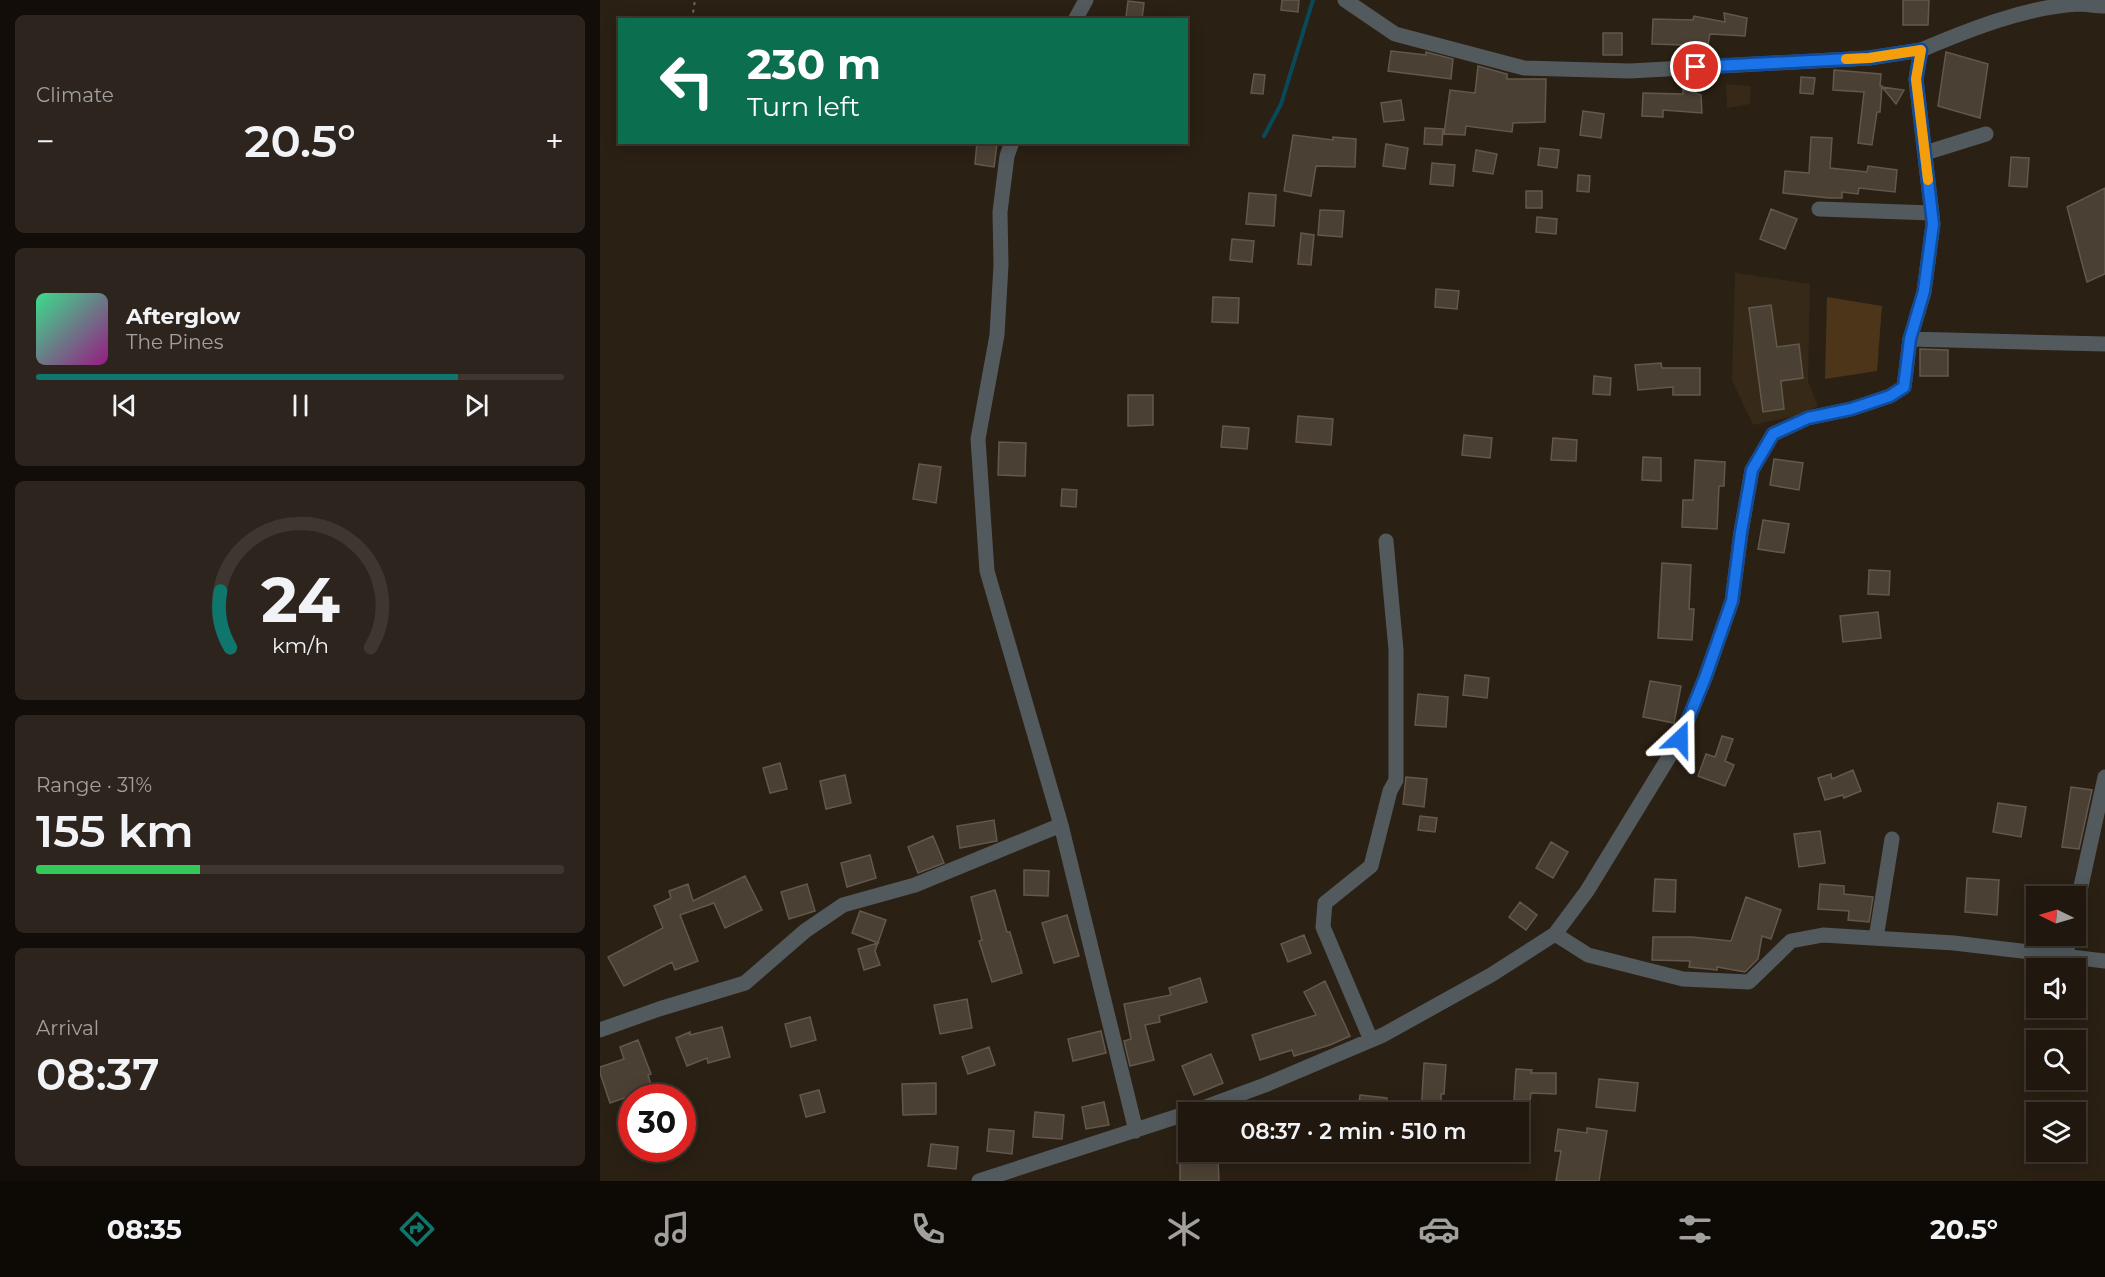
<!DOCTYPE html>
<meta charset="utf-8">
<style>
:root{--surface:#20180f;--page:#2d251d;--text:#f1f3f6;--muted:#a2a09e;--line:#3d372f;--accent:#0f766e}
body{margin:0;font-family:Montserrat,sans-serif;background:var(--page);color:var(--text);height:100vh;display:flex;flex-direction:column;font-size:22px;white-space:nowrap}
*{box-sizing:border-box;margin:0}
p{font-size:20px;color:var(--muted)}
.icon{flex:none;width:33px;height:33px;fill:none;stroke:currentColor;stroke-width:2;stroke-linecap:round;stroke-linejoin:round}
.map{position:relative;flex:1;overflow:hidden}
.details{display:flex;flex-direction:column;gap:15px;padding:15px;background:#120d08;width:600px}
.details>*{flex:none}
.top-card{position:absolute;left:18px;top:18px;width:570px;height:126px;border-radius:0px;box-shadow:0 3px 15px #0003,0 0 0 2px var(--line);background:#0b6e4f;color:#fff;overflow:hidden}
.needle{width:39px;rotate:275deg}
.controls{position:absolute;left:1426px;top:886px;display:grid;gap:12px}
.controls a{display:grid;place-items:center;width:60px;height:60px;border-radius:0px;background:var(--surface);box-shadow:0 3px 15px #0003,0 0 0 2px var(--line);font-size:30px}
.speed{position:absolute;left:18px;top:1084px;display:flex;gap:12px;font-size:30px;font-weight:700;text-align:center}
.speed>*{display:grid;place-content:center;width:78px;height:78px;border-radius:50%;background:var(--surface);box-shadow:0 3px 15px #0003,0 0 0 2px var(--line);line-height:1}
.speed .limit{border:9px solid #d22;background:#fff;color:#111}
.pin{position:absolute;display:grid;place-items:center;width:51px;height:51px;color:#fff;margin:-26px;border:3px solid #fff;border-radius:50%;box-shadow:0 2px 6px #0007}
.me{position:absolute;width:66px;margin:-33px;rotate:23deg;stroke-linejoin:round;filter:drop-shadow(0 0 4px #0008)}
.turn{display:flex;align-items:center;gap:21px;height:126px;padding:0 30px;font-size:27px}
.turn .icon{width:78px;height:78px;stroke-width:2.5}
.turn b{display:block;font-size:42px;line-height:51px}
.big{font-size:45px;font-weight:600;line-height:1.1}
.details .card{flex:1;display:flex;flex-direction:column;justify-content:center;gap:9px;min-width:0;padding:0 21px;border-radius:9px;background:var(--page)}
.details .dial{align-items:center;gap:0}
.dial svg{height:156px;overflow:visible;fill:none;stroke:var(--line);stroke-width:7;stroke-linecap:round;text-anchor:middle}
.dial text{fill:var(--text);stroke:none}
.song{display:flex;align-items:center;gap:18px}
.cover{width:72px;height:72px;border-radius:9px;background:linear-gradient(135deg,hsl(150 70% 55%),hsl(310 70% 35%))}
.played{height:6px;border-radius:3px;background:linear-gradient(90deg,var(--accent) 80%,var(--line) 80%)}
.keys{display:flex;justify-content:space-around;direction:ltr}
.heat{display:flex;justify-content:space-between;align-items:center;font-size:33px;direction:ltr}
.charge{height:9px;border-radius:4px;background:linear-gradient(90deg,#34c759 31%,var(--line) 0)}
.trip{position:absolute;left:578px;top:1102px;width:351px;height:60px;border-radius:0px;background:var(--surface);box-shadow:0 3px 15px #0003,0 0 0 2px var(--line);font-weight:600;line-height:60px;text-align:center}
.menu{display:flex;height:96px;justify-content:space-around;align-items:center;background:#0d0a06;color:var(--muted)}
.menu .icon{width:42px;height:42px}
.menu .selected{color:var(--accent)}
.menu b{font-size:27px;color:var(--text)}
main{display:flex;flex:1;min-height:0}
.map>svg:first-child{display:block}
</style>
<main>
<section class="details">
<div class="card"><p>Climate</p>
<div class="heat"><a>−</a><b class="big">20.5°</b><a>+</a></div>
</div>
<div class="card">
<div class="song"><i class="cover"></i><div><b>Afterglow</b><p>The Pines</p></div></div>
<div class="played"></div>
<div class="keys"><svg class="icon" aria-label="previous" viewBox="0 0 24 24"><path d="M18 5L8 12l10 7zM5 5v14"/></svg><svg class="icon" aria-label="pause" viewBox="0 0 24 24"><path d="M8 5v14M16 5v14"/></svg><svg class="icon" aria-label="next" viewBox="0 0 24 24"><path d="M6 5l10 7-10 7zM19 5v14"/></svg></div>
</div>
<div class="card dial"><svg viewBox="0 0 100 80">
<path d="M14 69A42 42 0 1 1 86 69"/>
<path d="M14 69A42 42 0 0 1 9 40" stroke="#0f766e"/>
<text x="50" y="56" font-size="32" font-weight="700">24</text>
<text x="50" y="72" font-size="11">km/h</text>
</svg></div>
<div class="card"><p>Range · 31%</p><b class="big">155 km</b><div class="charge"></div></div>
<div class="card"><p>Arrival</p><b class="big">08:37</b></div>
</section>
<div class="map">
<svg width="1505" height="1181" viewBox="0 0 1505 1181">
<rect width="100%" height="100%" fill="#2a2014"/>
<path fill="#362918" d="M1126,84L1151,86L1150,104L1127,108Z
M1135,273L1210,284L1208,381L1218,406L1196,416L1153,425L1132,380Z"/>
<path fill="#4c3519" d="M1227,297L1282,306L1277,371L1225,379Z"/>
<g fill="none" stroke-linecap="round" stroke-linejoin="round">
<path stroke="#084a59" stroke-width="4" d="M664,136L681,104L713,0"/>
</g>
<path fill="#4b4034" stroke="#63584b" stroke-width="1.5" d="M682,0H699L698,12L681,10Z
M1303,0H1329L1328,25H1303Z
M528,1L544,3L542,19L526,17Z
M1124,13L1147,18L1145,36L1110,34L1107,49L1085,45L1052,44L1053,19L1093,20L1094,16L1125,22Z
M1003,33H1022V55H1003Z
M791,51L826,55V52L853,59L851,79L788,71Z
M1346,52L1388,64L1380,118L1338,106Z
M878,66L907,74V79H946L945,122L913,123L912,132L866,126L865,135L844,134L850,90L875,93Z
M1234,70L1281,74L1280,86H1282L1280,112H1277L1272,145L1258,143L1264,92L1233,90Z
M654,74L665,75L663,94L651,93Z
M1201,77L1215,78L1213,94L1200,93Z
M1282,87L1304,90L1296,104Z
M1083,89L1101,95L1102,113L1063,110V117L1042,116L1043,93L1083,94Z
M801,100L804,120L784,122L781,103Z
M983,111L1004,114L1001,138L980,135Z
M825,128L843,129L842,145L824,144Z
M693,135L733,140V137L756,139L755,167L716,166L711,196L684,191Z
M1211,137L1232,138L1230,168L1267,172L1268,166L1297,170L1295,192L1259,188L1258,194L1242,192V198H1229L1183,193L1185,171L1209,173Z
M377,142L397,144L394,167L375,164Z
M786,144L808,148L805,169L783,166Z
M940,148L959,150L957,168L938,165Z
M876,150L897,154L893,174L873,171Z
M1411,157L1429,158L1427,187L1409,186Z
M832,163L855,165L853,186L830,184Z
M978,175L990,176L989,192L977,191Z
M1505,188V274L1487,282L1467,207Z
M926,191H942V208H926Z
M649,193L676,195L674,226L646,224Z
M1171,209L1197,219L1185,249L1160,239Z
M720,210L744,211L742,237L718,235Z
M937,217L957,219L956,234L936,232Z
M701,233L714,235L711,265L698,264Z
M632,239L654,241L652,262L630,260Z
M836,289L859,291L857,309L835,307Z
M613,297L639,298L638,323L612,322Z
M1171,305L1177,347L1199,344L1203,378L1181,381L1184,409L1163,412L1149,308Z
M1320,349L1348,350V376H1320Z
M1061,363L1062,368H1100V395H1073V387L1038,390L1035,365Z
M994,376L1011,378L1010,395L993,394Z
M528,395H553V425L528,426Z
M698,416L733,419L731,445L696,442Z
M623,426L649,428L647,449L621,447Z
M864,435L892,438L890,458L862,455Z
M953,438L977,440L976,461L951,460Z
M399,442L426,443L425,476L398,475Z
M1043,457L1061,458V481L1042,480Z
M1174,459L1203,463L1199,490L1170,485Z
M1095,460L1125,462L1124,486H1119L1117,529L1082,527L1083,500H1093Z
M319,464L341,467L336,503L313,499Z
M462,489L477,490L476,507L461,506Z
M1163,520L1189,524L1184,553L1158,549Z
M1062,563L1091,565L1089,609H1094L1092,640L1058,638Z
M1269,570L1290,571L1289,595L1268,594Z
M1278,612L1281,638L1243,642L1240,616Z
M865,675L889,678L887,698L863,695Z
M1050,681L1081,686L1074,723L1043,717Z
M818,694L848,697L846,727L815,725Z
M1122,736L1133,739L1125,761L1134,765L1125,786L1098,776L1106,754L1115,757Z
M180,763L187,789L170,793L163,768Z
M1253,770L1261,791L1244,798L1243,795L1225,800L1218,778L1231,774L1232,779Z
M245,775L251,803L226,809L220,781Z
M806,777L827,779L824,807L803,804Z
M1471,787L1492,790L1479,849L1462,847Z
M1398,803L1426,807L1421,837L1393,832Z
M820,816L837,818L835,832L818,830Z
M394,820L397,841L360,848L357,826Z
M1220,831L1225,863L1199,867L1194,834Z
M333,836L344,863L318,873L308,847Z
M951,842L968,852L953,878L936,868Z
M270,855L276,878L247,887L241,863Z
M424,870L449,871L448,896L424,895Z
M145,876L162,910L125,928L114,903L80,915L98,961L75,970L72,962L24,986L8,957L63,928L54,906L71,898L69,891L88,884L93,901Z
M1367,878L1399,880L1397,915L1365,912Z
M1055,879L1076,880L1075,912L1053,911Z
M207,884L215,911L189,919L181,892Z
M1220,884L1244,886V894L1273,897L1269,922L1248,920L1249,911L1218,909Z
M395,890L407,932H410L422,973L392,982L379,941L382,940L371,897Z
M1146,897L1181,910L1171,939L1162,936L1158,959L1145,972L1117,967V970L1089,967L1090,961L1052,960L1053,937H1092L1131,941Z
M920,902L937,915L926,930L909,917Z
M260,911L286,920L275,951L280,965L264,970L258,949L278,943L252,933Z
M467,915L479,956L454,963L442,923Z
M704,935L711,953L688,962L681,944Z
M600,978L607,1002L559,1016L560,1022L545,1025L554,1060L530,1066L524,1041L531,1039L524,1004L571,995L569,988Z
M725,981L750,1036L730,1045L694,1056L692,1050L660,1060L652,1035L716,1015L704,992Z
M367,999L372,1028L340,1034L334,1005Z
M210,1017L216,1040L191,1047L185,1024Z
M122,1027L130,1057L108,1063L107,1058L87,1066L76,1038L90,1032V1035Z
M501,1031L506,1053L473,1061L468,1039Z
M38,1040L51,1074L48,1075L55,1098H24L10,1103L0,1073V1067L24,1059L20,1047Z
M389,1047L395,1065L368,1074L362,1057Z
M611,1054L623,1083L594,1095L582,1066Z
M824,1063L846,1065L844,1094H841V1113H821Z
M916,1069L932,1070L931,1073H956V1094L931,1093L930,1101L914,1100Z
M999,1079L1038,1083L1035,1111L996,1107Z
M336,1083V1114L303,1115L302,1084Z
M219,1090L225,1112L206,1117L200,1095Z
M760,1095L787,1098L786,1113H758Z
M504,1102L509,1125L486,1129L482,1107Z
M435,1112L464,1115L462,1139L433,1137Z
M987,1128L1007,1131L999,1181H956L961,1151H955L958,1129L987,1133Z
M389,1129L414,1131L412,1154L387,1151Z
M331,1144L358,1147L356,1169L328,1166Z
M618,1159L619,1181H580V1160Z"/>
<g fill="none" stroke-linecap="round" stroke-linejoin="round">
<path stroke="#71695f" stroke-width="2" stroke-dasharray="3 4.5" stroke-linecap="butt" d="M92,20L95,0"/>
<path stroke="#525a5d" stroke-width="15" d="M745,0L795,34L924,68L1030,71L1269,58L1321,50
M475,20L486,0
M412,142L407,156L400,212L401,265L397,335L378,439L387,571L461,825L536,1131
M1325,153L1386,134
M1219,209L1332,213
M1310,339L1505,344
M1476,909L1505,777
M955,934L988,955L1083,979L1149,982L1191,941L1223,935L1354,943L1505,961
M1276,938L1292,839
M1466,955L1470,936
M0,1030L59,1009L145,983L205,931L243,905L315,885L461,825
M771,1040L723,927L725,903L771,866L790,791L796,780V650L786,541
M589,1113L665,1085L783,1035L891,975L955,934L987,891L1080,739L1105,678L1132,601L1141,532L1152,470L1173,434L1208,418L1251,409L1290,396L1304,387L1310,339L1324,292L1333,224L1316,79L1321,50C1368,30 1426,7 1477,4C1486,4 1496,6 1505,6
M379,1181L588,1113"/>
</g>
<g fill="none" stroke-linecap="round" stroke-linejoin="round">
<defs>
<path id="route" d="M1080,739L1105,678L1132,601L1141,532L1152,470L1173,434L1208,418L1251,409L1290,396L1304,387L1310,339L1324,291L1333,224L1316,79L1321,50L1269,58L1096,67"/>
</defs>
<use href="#route" stroke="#114b97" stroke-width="15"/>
<use href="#route" stroke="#1a73e8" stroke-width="10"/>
<path stroke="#f59e0b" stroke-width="10" d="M1246,59L1269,58L1321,50L1316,79L1328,180"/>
</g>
</svg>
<div class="controls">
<a><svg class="needle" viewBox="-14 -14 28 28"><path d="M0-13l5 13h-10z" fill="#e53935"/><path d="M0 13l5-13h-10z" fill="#a2a09e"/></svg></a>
<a><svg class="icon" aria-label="sound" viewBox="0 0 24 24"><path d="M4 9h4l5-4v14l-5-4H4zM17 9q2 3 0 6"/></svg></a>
<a><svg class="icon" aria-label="search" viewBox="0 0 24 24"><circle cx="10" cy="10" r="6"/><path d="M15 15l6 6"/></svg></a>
<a><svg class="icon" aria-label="layers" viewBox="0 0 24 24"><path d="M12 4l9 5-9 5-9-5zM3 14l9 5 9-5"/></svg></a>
</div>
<div class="speed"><div class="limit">30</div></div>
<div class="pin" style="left:1096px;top:67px;background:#d93025"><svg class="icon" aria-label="arrive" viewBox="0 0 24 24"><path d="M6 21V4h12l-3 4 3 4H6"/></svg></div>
<svg class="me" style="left:1080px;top:739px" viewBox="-20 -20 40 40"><path d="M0-17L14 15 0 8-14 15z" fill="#1a73e8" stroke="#fff" stroke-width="4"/></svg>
<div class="trip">08:37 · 2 min · 510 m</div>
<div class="top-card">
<div class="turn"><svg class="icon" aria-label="left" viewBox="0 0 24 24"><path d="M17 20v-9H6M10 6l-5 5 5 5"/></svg><div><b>230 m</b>Turn left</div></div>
</div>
</div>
</main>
<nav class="menu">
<b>08:35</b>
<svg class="icon selected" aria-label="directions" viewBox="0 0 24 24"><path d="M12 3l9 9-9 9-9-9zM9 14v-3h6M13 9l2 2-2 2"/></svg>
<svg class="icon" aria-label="music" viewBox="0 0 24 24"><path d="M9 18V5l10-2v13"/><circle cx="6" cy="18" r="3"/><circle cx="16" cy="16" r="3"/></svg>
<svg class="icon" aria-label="phone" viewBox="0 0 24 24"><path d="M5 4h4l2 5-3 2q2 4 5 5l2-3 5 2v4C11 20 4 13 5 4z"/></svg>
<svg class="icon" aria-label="climate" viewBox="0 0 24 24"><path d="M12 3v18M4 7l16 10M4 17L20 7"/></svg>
<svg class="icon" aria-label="car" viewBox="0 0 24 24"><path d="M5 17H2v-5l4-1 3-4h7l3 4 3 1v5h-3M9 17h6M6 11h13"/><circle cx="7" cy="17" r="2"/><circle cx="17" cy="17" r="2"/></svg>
<svg class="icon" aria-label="filters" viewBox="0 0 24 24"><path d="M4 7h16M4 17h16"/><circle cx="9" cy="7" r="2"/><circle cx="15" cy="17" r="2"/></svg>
<b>20.5°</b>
</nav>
